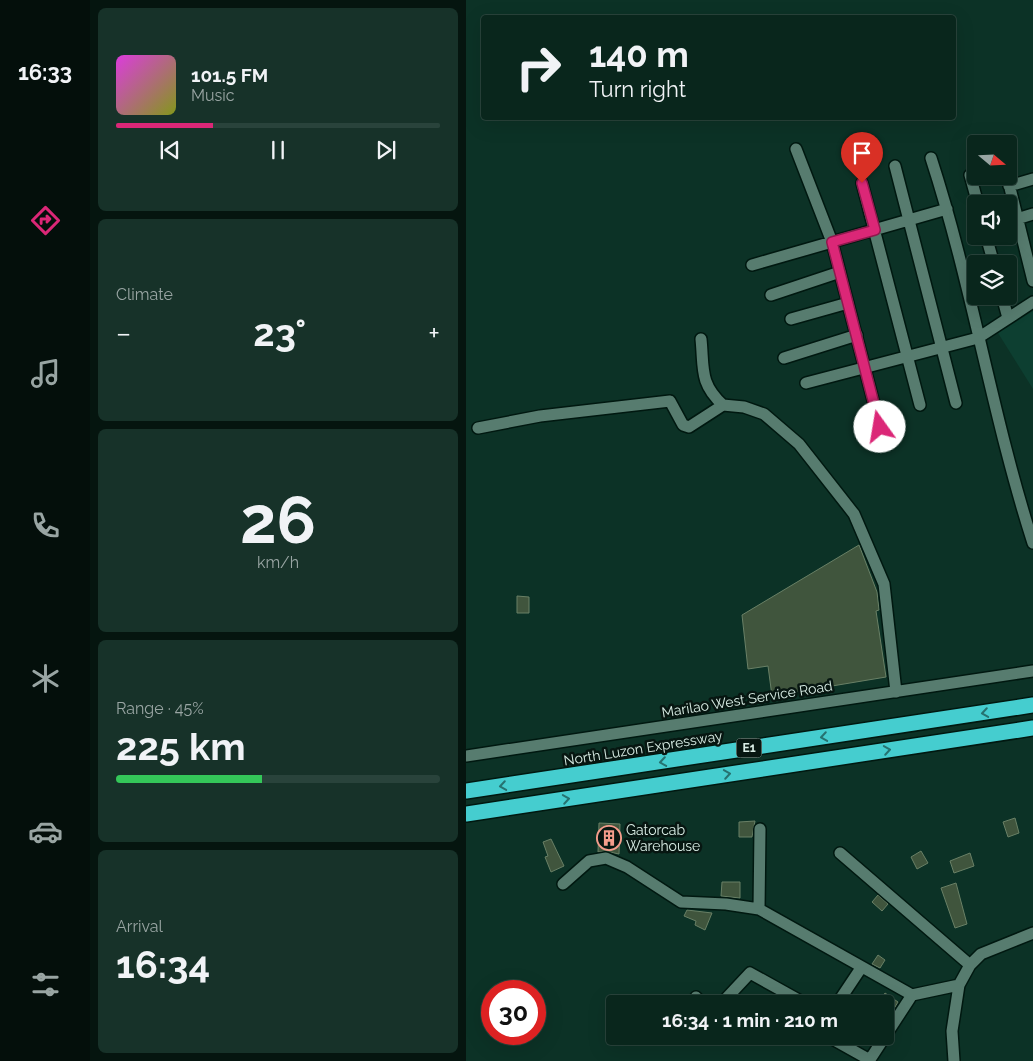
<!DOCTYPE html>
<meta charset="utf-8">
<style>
:root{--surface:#09261c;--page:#173229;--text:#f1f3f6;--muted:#99a5a3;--line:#29433b;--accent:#db2777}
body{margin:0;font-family:Raleway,sans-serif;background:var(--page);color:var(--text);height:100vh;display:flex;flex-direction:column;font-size:19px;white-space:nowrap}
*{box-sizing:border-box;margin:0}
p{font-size:16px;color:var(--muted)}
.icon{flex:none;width:28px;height:28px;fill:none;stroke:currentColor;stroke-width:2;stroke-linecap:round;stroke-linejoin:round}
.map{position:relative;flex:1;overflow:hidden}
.sheet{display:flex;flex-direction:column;gap:8px;padding:8px;background:#05150f;width:376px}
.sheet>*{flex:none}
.hud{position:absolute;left:15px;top:15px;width:475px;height:105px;border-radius:5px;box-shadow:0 5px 20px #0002,0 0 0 1px var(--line);background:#09261c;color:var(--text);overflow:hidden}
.needle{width:32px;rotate:109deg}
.controls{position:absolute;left:501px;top:135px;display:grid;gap:10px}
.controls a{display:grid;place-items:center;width:50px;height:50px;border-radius:5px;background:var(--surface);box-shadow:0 5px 20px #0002,0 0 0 1px var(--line);font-size:25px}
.speed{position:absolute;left:15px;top:980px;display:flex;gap:10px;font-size:25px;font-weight:700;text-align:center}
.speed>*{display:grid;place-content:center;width:65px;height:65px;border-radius:50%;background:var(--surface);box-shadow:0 5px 20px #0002,0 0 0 1px var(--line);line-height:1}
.speed .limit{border:8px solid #d22;background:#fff;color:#111}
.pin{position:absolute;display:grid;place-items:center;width:42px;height:42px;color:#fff;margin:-51px -21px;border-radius:50% 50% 50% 0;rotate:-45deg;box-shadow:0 0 5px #0007}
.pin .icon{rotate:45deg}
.me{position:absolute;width:55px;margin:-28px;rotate:347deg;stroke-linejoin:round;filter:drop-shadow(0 0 4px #0008)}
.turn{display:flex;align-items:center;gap:18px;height:105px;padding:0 25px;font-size:22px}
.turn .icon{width:65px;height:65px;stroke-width:2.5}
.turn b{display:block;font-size:35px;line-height:42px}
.big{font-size:38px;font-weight:700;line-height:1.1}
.sheet .widget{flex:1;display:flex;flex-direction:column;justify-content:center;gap:8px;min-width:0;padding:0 18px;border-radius:8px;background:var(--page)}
.sheet .dial{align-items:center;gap:0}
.dial b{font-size:65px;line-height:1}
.song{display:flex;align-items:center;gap:15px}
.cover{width:60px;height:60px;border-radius:8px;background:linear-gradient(135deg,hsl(300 70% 55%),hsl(70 70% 35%))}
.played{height:5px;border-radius:2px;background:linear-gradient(90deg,var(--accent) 30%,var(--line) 30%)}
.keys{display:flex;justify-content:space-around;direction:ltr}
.heat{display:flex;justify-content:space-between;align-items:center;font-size:28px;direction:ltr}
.charge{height:8px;border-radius:4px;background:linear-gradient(90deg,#34c759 45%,var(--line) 0)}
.trip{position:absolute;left:140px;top:995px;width:288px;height:50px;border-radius:5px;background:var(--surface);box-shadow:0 5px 20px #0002,0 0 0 1px var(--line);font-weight:700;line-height:50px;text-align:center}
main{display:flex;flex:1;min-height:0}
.tabs{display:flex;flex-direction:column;width:90px;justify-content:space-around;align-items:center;background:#040f0b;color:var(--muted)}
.tabs .icon{width:35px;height:35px}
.tabs .on{color:var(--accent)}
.tabs b{font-size:22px;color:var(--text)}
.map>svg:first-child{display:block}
</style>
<main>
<nav class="tabs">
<b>16:33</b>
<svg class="icon on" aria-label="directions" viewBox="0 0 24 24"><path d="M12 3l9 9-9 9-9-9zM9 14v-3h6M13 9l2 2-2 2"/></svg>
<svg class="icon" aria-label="music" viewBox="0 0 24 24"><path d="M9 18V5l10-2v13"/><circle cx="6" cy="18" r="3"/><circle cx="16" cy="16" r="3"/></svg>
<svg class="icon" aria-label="phone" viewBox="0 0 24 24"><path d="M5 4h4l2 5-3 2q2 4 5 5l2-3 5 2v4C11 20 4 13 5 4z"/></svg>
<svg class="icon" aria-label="climate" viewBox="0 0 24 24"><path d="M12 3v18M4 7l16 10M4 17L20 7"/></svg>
<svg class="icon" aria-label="car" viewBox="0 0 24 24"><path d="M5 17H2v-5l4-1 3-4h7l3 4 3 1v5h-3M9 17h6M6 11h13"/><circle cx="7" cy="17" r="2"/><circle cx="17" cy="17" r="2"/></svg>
<svg class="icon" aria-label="filters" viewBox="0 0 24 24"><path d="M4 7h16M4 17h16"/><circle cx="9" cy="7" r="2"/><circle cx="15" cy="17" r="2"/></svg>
</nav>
<section class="sheet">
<div class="widget">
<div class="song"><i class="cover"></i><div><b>101.5 FM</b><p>Music</p></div></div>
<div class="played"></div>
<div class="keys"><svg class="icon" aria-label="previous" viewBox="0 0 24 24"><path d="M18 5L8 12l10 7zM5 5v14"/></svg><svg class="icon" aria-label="pause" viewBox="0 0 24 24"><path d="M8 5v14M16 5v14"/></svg><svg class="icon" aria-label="next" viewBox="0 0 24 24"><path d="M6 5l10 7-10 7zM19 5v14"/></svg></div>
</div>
<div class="widget"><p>Climate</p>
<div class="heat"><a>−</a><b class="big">23°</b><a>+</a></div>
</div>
<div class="widget dial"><b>26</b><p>km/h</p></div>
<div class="widget"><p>Range · 45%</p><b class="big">225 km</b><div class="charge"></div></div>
<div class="widget"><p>Arrival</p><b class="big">16:34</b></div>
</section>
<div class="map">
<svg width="567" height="1061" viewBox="0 0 567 1061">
<rect width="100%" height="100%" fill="#0c3226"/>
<path fill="#0d3f31" d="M567,311V389L532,333Z"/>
<path fill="#40553d" stroke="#698066" d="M393,545L411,592L413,610L410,611L420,677L306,696L302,666L282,669L276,615Z
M51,596L63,597V613H51Z
M549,818L553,833L542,837L537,822Z
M289,821L286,837H273V822Z
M133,823L154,824L153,854L139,851L132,852Z
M85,839L98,866L85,872L79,857L82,856L77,842Z
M455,851L462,863L451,869L445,857Z
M504,853L508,866L488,873L484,861Z
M256,882H274V898L255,896Z
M490,883L501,924L489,928L475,888Z
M412,895L422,904L416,911L406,902Z
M221,910L246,913L239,930L229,925L230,921L218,916Z
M412,955L419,960L414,968L406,964Z
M419,993L432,1002L426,1012L419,1008V1004H412Z"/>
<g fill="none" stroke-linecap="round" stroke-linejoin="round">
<defs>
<path id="minor" d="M330,149L366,242L414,427
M465,158C506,284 526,416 567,543
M429,166L490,403
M504,175L512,204
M541,176L567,281
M396,183L454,405
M543,186L567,179
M551,219L567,214
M520,236L528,264
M286,265L481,209
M305,295L374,272
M536,296L542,318
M325,319L382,303
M235,339C238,368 233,383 257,405
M318,358L391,335
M340,383L512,338L567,302
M12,428L74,416L204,401L217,425L223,427L257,405L278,407L298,414L333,444L388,514L418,584L430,692
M0,756L567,671
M374,853L504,965
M97,884L123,861L140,858L161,867L215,902L260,904L293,909L446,995L493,985L504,965L515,954L567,933
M293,909L294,829
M230,997L236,1004
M255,1004L284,973L340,1004
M371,1004L395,968
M361,1036L404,1060
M403,1061L446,995
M488,1061L486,1031L493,985"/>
<path id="highway" d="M0,791L567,705
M0,814L567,728"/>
</defs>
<use href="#minor" stroke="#001810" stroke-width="14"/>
<use href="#highway" stroke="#001810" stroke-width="18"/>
<use href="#minor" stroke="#577c6f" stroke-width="11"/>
<use href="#highway" stroke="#45cdcf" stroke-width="15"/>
</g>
<defs><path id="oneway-chevron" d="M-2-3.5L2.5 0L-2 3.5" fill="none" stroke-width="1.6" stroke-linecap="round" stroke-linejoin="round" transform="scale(1.25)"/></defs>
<g stroke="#267270">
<use href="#oneway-chevron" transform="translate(519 713) rotate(171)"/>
<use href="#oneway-chevron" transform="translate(358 737) rotate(171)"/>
<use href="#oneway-chevron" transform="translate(421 750) rotate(-9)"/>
<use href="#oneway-chevron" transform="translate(197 762) rotate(171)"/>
<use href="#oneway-chevron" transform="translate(261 774) rotate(-9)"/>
<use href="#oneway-chevron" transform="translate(37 786) rotate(171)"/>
<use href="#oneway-chevron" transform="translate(100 799) rotate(-9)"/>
</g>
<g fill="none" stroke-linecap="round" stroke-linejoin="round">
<defs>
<path id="route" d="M396,183L409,230L366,242L414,427"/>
</defs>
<use href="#route" stroke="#8e194d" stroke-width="12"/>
<use href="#route" stroke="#db2777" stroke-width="9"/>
</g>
<defs>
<symbol id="building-ring" viewBox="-11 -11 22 22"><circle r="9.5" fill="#071611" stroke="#f49d8c" stroke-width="1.5"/><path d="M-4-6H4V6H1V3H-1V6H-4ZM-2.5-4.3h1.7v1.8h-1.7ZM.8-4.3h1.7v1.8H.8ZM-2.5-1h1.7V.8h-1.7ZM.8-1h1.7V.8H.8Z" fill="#f49d8c"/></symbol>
</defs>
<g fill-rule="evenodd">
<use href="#building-ring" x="129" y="824" width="28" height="28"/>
</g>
<g text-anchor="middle" stroke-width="5" stroke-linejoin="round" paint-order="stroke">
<rect fill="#071611" stroke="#9aaca5" stroke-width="1" x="270.5" y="738.5" width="25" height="19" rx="4"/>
<g font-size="12" font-weight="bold" fill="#d9ede5">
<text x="283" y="752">E1</text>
</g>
<g font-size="14" fill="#d9ede5" stroke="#071611">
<text transform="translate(281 699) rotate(-9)" y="5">Marilao West Service Road</text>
<text transform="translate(177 748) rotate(-9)" y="5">North Luzon Expressway</text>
</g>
<g font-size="14" fill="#d9ede5" stroke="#071611" text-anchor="start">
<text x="160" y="835">Gatorcab<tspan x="160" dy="16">Warehouse</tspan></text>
</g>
</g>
</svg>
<div class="controls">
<a><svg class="needle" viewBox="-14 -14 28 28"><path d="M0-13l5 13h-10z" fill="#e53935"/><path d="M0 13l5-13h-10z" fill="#99a5a3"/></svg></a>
<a><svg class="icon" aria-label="sound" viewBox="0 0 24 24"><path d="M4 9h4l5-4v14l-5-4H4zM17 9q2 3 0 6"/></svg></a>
<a><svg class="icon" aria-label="layers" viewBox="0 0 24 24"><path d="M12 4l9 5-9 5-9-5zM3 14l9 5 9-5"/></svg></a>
</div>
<div class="speed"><div class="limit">30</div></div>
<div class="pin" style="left:396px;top:183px;background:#d93025"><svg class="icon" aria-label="arrive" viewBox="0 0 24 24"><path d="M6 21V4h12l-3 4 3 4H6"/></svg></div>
<svg class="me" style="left:414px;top:427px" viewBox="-20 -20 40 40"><circle r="19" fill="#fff"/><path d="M0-13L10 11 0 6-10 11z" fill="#db2777"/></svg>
<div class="trip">16:34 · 1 min · 210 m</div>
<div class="hud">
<div class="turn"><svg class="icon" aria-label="right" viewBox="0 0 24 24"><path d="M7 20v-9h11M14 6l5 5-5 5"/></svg><div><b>140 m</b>Turn right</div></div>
</div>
</div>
</main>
